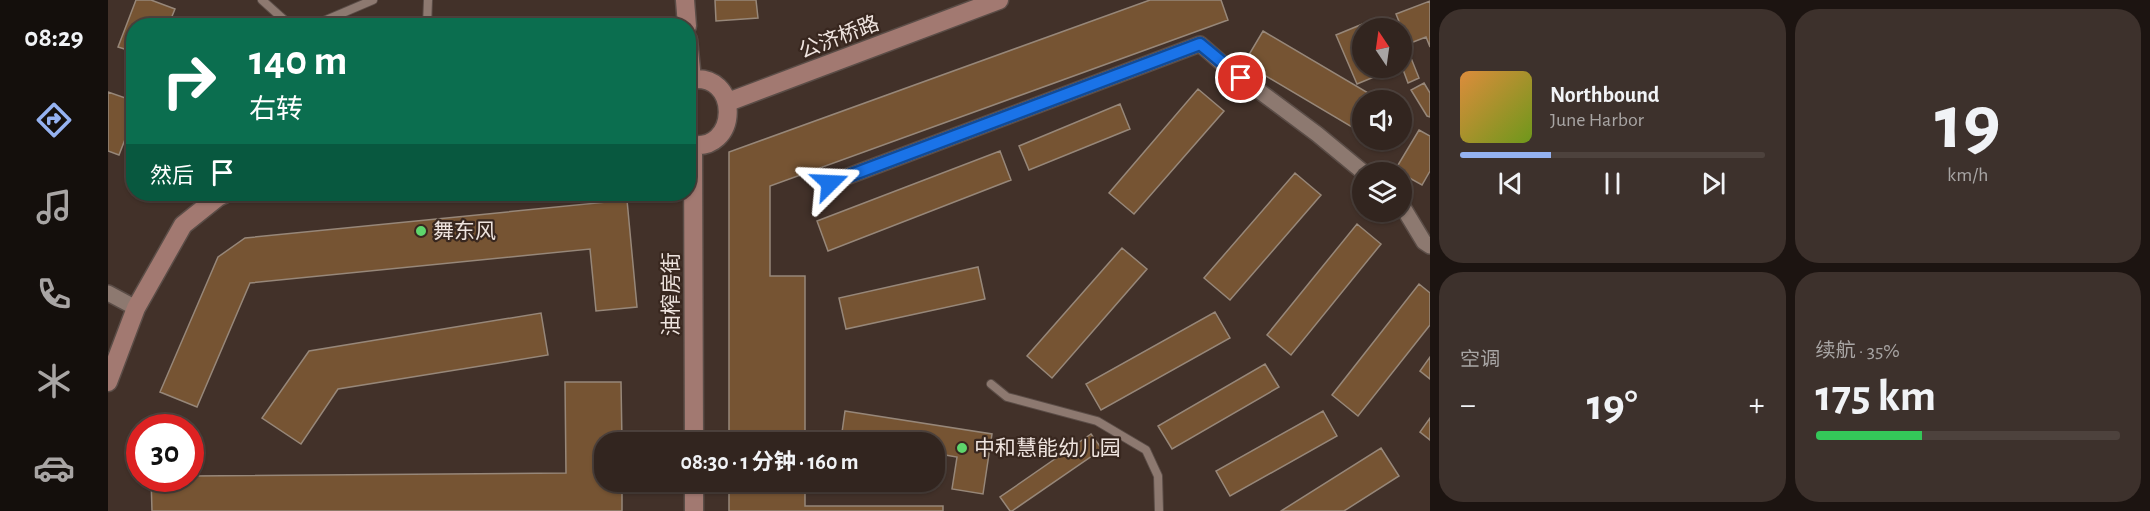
<!DOCTYPE html>
<html lang="zh">
<meta charset="utf-8">
<style>
:root{--surface:#32251f;--page:#3d312c;--text:#f1f3f6;--muted:#a8a5a4;--line:#4d423d;--accent:#95b2f1}
body{margin:0;font-family:"Alegreya Sans","Noto Sans SC",sans-serif;background:var(--page);color:var(--text);height:100vh;display:flex;flex-direction:column;font-size:22px;white-space:nowrap}
*{box-sizing:border-box;margin:0}
p{font-size:20px;color:var(--muted)}
.icon{flex:none;width:33px;height:33px;fill:none;stroke:currentColor;stroke-width:2;stroke-linecap:round;stroke-linejoin:round}
.map{position:relative;flex:1;overflow:hidden}
.panel{display:flex;flex-direction:column;gap:9px;padding:9px;background:#1c1411;width:720px}
.panel>*{flex:none}
.top-card{position:absolute;left:18px;top:18px;width:570px;height:183px;border-radius:24px;box-shadow:0 2px 4px #0004,0 0 0 2px var(--line);background:#0b6e4f;color:#fff;overflow:hidden}
.needle{width:39px;rotate:347deg}
.fabs{position:absolute;left:1244px;top:18px;display:grid;gap:12px}
.fabs a{display:grid;place-items:center;width:60px;height:60px;border-radius:50%;background:var(--surface);box-shadow:0 2px 4px #0004,0 0 0 2px var(--line);font-size:30px}
.speed{position:absolute;left:18px;top:414px;display:flex;gap:12px;font-size:30px;font-weight:700;text-align:center}
.speed>*{display:grid;place-content:center;width:78px;height:78px;border-radius:50%;background:var(--surface);box-shadow:0 2px 4px #0004,0 0 0 2px var(--line);line-height:1}
.speed .limit{border:9px solid #d22;background:#fff;color:#111}
.pin{position:absolute;display:grid;place-items:center;width:51px;height:51px;color:#fff;margin:-26px;border:3px solid #fff;border-radius:50%;box-shadow:0 2px 6px #0007}
.me{position:absolute;width:66px;margin:-33px;rotate:69deg;stroke-linejoin:round;filter:drop-shadow(0 0 4px #0008)}
.turn{display:flex;align-items:center;gap:21px;height:126px;padding:0 24px;font-size:27px}
.turn .icon{width:78px;height:78px;stroke-width:2.5}
.turn b{display:block;font-size:42px;line-height:51px}
.then{display:flex;align-items:center;height:57px;padding:0 24px;background:#0003;gap:12px;font-size:22px}
.big{font-size:45px;font-weight:700;line-height:1.1}
.panel .widget{flex:1;display:flex;flex-direction:column;justify-content:center;gap:9px;min-width:0;padding:0 21px;border-radius:24px;background:var(--page)}
.panel .dial{align-items:center;gap:0}
.dial b{font-size:78px;line-height:1}
.song{display:flex;align-items:center;gap:18px}
.cover{width:72px;height:72px;border-radius:9px;background:linear-gradient(135deg,hsl(30 70% 55%),hsl(80 70% 35%))}
.played{height:6px;border-radius:3px;background:linear-gradient(90deg,var(--accent) 30%,var(--line) 30%)}
.keys{display:flex;justify-content:space-around;direction:ltr}
.heat{display:flex;justify-content:space-between;align-items:center;font-size:33px;direction:ltr}
.charge{height:9px;border-radius:4px;background:linear-gradient(90deg,#34c759 35%,var(--line) 0)}
.panel .tiles{flex:1;display:grid;gap:9px;grid-template-columns:repeat(2,1fr)}
.trip{position:absolute;left:486px;top:432px;width:351px;height:60px;border-radius:24px;background:var(--surface);box-shadow:0 2px 4px #0004,0 0 0 2px var(--line);font-weight:700;line-height:60px;text-align:center}
main{display:flex;flex:1;min-height:0}
.tabs{display:flex;flex-direction:column;width:108px;justify-content:space-around;align-items:center;background:#140f0c;color:var(--muted)}
.tabs .icon{width:42px;height:42px}
.tabs .on{color:var(--accent)}
.tabs b{font-size:27px;color:var(--text)}
.map>svg:first-child{display:block}
</style>
<main>
<nav class="tabs">
<b>08:29</b>
<svg class="icon on" aria-label="directions" viewBox="0 0 24 24"><path d="M12 3l9 9-9 9-9-9zM9 14v-3h6M13 9l2 2-2 2"/></svg>
<svg class="icon" aria-label="music" viewBox="0 0 24 24"><path d="M9 18V5l10-2v13"/><circle cx="6" cy="18" r="3"/><circle cx="16" cy="16" r="3"/></svg>
<svg class="icon" aria-label="phone" viewBox="0 0 24 24"><path d="M5 4h4l2 5-3 2q2 4 5 5l2-3 5 2v4C11 20 4 13 5 4z"/></svg>
<svg class="icon" aria-label="climate" viewBox="0 0 24 24"><path d="M12 3v18M4 7l16 10M4 17L20 7"/></svg>
<svg class="icon" aria-label="car" viewBox="0 0 24 24"><path d="M5 17H2v-5l4-1 3-4h7l3 4 3 1v5h-3M9 17h6M6 11h13"/><circle cx="7" cy="17" r="2"/><circle cx="17" cy="17" r="2"/></svg>
</nav>
<div class="map">
<svg width="1322" height="511" viewBox="0 0 1322 511">
<rect width="100%" height="100%" fill="#423129"/>
<path fill="#765433" stroke="#978779" stroke-width="1.5" d="M28,0H43L67,9L60,26H26V52L10,47Z
M607,0H648L650,18L608,21Z
M1042,0H1113L1120,20L662,186V276H697V442H621V152Z
M1322,1V47L1318,37L1300,44L1288,14Z
M1257,23L1260,28H1254V68H1276L1278,72L1249,84L1228,35Z
M1155,31L1272,100H1254V133L1136,63Z
M1301,53L1311,78L1300,83L1293,64V57Z
M1316,83L1322,93V117L1319,116L1303,90Z
M1090,89L1116,111L1026,214L1001,193Z
M0,92L26,101V116L11,155L0,151Z
M1012,104L1022,129L921,170L911,146Z
M1311,130L1322,136V171L1314,185L1287,170Z
M892,151L903,180L720,251L709,221Z
M1187,173L1213,195L1122,300L1096,278Z
M519,200L529,307L488,311L482,249L142,283L89,407L52,392L110,257L137,238Z
M1249,224L1273,244L1183,355L1159,335Z
M1014,248L1039,269L944,378L919,356Z
M870,267L877,299L738,329L731,298Z
M1311,284L1322,293V325L1250,416L1224,395Z
M1107,312L1122,338L993,410L978,384Z
M433,313L440,355L230,389L193,444L154,418L201,351Z
M1322,357V379L1312,371Z
M1157,364L1171,387L1064,449L1050,426Z
M457,382H513L514,442H496V482H514V511H44L43,478H82V476L458,473Z
M737,411L884,434L875,494L844,489L849,457L826,453V442H757L733,439Z
M1215,411L1229,436L1122,496L1108,471Z
M1322,418V440L1312,432Z
M983,434L994,449L904,511H902L892,497Z
M1273,448L1291,476L1236,511H1173Z
M621,482H697V506H835V511H621Z"/>
<g fill="none" stroke-linecap="round" stroke-linejoin="round">
<defs>
<path id="lane" d="M154,0L183,26
M204,26L265,0
M319,26L320,0
M883,384L899,397L989,421L1038,450L1050,476L1051,511"/>
<path id="street" d="M722,183L1092,44L1115,64L1209,134L1255,172
M1293,204L1316,242L1322,246
M0,293L28,308"/>
<path id="secondary" d="M577,0L579,26
M580,40L584,79
M580,80C634,69 632,156 580,144
M620,102L891,0
M585,145L586,442
M0,382L28,308L75,225L110,197L116,194
M586,482V511"/>
</defs>
<use href="#lane" stroke="#5b4d47" stroke-width="10"/>
<use href="#street" stroke="#5b4d47" stroke-width="18"/>
<use href="#secondary" stroke="#5b4d47" stroke-width="21"/>
<use href="#lane" stroke="#8d7970" stroke-width="8"/>
<use href="#street" stroke="#8d7970" stroke-width="15"/>
<use href="#secondary" stroke="#a27971" stroke-width="18"/>
</g>
<g fill="none" stroke-linecap="round" stroke-linejoin="round">
<defs>
<path id="route" d="M722,183L1092,44L1133,78"/>
</defs>
<use href="#route" stroke="#114b97" stroke-width="15"/>
<use href="#route" stroke="#1a73e8" stroke-width="10"/>
</g>
<g fill="#5ed56c" stroke="#38271f" stroke-width="2">
<circle cx="313" cy="231" r="6"/>
<circle cx="854" cy="448" r="6"/>
</g>
<g text-anchor="middle" stroke-width="4.5" stroke-linejoin="round" paint-order="stroke">
<g font-size="21" fill="#eee3de" stroke="#38271f">
<text transform="translate(731 37) rotate(-21)" y="7">公济桥路</text>
<text transform="translate(563 294) rotate(-90)" y="7">油榨房街</text>
</g>
<g font-size="21" fill="#eee3de" stroke="#38271f" text-anchor="start">
<text x="325" y="238">舞东风</text>
<text x="866" y="455">中和慧能幼儿园</text>
</g>
</g>
</svg>
<div class="fabs">
<a><svg class="needle" viewBox="-14 -14 28 28"><path d="M0-13l5 13h-10z" fill="#e53935"/><path d="M0 13l5-13h-10z" fill="#a8a5a4"/></svg></a>
<a><svg class="icon" aria-label="sound" viewBox="0 0 24 24"><path d="M4 9h4l5-4v14l-5-4H4zM17 9q2 3 0 6"/></svg></a>
<a><svg class="icon" aria-label="layers" viewBox="0 0 24 24"><path d="M12 4l9 5-9 5-9-5zM3 14l9 5 9-5"/></svg></a>
</div>
<div class="speed"><div class="limit">30</div></div>
<div class="pin" style="left:1133px;top:78px;background:#d93025"><svg class="icon" aria-label="arrive" viewBox="0 0 24 24"><path d="M6 21V4h12l-3 4 3 4H6"/></svg></div>
<svg class="me" style="left:722px;top:183px" viewBox="-20 -20 40 40"><path d="M0-17L14 15 0 8-14 15z" fill="#1a73e8" stroke="#fff" stroke-width="4"/></svg>
<div class="trip">08:30 · 1 分钟 · 160 m</div>
<div class="top-card">
<div class="turn"><svg class="icon" aria-label="right" viewBox="0 0 24 24"><path d="M7 20v-9h11M14 6l5 5-5 5"/></svg><div><b>140 m</b>右转</div></div>
<div class="then">然后<svg class="icon" aria-label="arrive" viewBox="0 0 24 24"><path d="M6 21V4h12l-3 4 3 4H6"/></svg></div>
</div>
</div>
<section class="panel">
<div class="tiles">
<div class="widget">
<div class="song"><i class="cover"></i><div><b>Northbound</b><p>June Harbor</p></div></div>
<div class="played"></div>
<div class="keys"><svg class="icon" aria-label="previous" viewBox="0 0 24 24"><path d="M18 5L8 12l10 7zM5 5v14"/></svg><svg class="icon" aria-label="pause" viewBox="0 0 24 24"><path d="M8 5v14M16 5v14"/></svg><svg class="icon" aria-label="next" viewBox="0 0 24 24"><path d="M6 5l10 7-10 7zM19 5v14"/></svg></div>
</div>
<div class="widget dial"><b>19</b><p>km/h</p></div>
<div class="widget"><p>空调</p>
<div class="heat"><a>−</a><b class="big">19°</b><a>+</a></div>
</div>
<div class="widget"><p>续航 · 35%</p><b class="big">175 km</b><div class="charge"></div></div>
</div>
</section>
</main>
